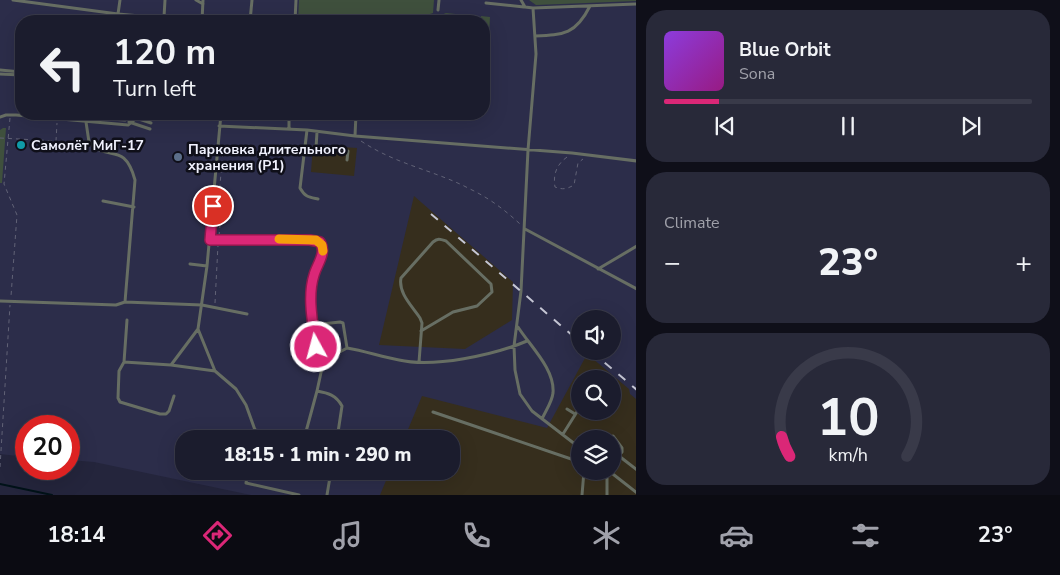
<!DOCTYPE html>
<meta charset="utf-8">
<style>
:root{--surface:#1b1c2d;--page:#282939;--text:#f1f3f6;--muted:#a0a1aa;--line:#393a49;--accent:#db2777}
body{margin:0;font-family:"Nunito Sans",sans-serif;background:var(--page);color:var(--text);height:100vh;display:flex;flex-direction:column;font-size:19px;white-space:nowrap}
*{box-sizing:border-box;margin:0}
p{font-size:16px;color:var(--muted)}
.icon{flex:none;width:28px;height:28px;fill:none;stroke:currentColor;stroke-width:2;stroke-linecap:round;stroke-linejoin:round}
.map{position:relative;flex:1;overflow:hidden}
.panel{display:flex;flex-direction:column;gap:10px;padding:10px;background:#0f0f19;width:424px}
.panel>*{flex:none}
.top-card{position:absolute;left:15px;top:15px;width:475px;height:105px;border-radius:20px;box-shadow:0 5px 20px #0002,0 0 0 1px var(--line);background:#1b1c2d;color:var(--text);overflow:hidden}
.fabs{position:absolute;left:571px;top:310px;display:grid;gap:10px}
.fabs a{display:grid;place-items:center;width:50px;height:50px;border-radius:50%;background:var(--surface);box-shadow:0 5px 20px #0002,0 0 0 1px var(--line);font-size:25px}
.speed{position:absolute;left:15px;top:415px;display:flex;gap:10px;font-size:25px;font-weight:700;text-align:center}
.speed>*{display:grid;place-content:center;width:65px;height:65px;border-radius:50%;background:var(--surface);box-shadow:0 5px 20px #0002,0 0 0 1px var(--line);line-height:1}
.speed .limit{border:8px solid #d22;background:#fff;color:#111}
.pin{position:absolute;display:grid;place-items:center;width:42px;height:42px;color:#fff;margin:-21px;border:2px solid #fff;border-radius:50%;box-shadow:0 1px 5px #0007}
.me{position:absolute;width:55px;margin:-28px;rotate:353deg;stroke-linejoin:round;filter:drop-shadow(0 0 4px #0008)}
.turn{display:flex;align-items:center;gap:18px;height:105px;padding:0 15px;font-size:22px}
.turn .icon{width:65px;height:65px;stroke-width:2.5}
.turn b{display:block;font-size:35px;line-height:42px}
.big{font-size:38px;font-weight:800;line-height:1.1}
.panel .card{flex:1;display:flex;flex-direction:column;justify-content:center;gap:8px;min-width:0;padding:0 18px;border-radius:20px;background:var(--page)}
.panel .dial{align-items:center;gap:0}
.dial svg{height:130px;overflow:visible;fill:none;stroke:var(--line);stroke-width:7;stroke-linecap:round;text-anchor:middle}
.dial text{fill:var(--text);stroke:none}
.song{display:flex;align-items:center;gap:15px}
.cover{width:60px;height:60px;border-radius:8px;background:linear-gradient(135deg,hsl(270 70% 55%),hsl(310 70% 35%))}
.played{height:5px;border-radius:2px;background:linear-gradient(90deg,var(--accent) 15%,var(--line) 15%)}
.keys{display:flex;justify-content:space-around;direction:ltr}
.heat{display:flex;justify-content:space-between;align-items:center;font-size:28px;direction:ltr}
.trip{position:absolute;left:175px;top:430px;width:285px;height:50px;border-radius:20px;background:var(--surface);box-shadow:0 5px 20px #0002,0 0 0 1px var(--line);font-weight:800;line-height:50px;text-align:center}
.menu{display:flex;height:80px;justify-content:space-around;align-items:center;background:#0b0b12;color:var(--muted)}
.menu .icon{width:35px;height:35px}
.menu .on{color:var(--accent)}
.menu b{font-size:22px;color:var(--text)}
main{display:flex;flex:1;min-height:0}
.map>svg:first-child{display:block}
</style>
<main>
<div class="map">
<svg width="637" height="495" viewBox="0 0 637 495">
<rect width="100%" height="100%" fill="#24253c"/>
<path fill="#2c2d4a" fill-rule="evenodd" d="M0,0H636V495H251L94,462L69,460V426H26V457L0,454ZM21,21H484V114H21ZM580,319H612V351H580ZM580,379H612V411H580ZM184,439H451V471H184ZM580,439H612V471H580Z"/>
<path fill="#362e1d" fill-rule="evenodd" d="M313,145L357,148L354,176L311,172Z
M414,196L513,282L512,320L465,349L379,345Z
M585,358H592L629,389L630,394L636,399V495H380L390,471H451V439H404L422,396L547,428ZM580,379H612V411H580ZM580,439H612V471H580Z"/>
<path fill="#3f503d" d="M299,0H434L433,13L415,19L439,16L446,13L465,15V19L480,20L481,16L490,17L488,55L484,54V21H298Z
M529,0H636L637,1L536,5Z
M3,128H6L2,183H0V130Z"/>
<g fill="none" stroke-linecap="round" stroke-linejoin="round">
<path stroke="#001218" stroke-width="2" d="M0,484L52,495"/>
<path stroke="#616276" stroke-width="1" stroke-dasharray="4 4" stroke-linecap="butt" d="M10,118L4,184L17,215L11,296
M0,138L56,141L57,123
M361,141C397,165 434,170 470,189C489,198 505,210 520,224
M567,157C556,165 553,175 555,187C563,190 567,189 574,185L578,163L583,159
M219,236L221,213L218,205L223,153
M215,303L218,245
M0,467L10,305"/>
<path stroke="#676e63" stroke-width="3" d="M13,0L118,14L195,21
M196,0L203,4
M521,0L525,7L533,8L637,4
M486,3L524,7
M533,8L536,54L528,150L521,291L514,346L515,370L520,394L532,411L580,448
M438,10L439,0
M118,14L120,0
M164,17L165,0
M202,21L203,0
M250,21L252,0
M295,21L296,0
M535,36C564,35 576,34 590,6
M0,70L21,72
M0,74L21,75
M37,114L125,120L132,114
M221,114L207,266L198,329L215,371L236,389L246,405L255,430L253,439
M19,115L26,114
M137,115L139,119L151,123
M0,117L6,115H16L128,125L134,120L136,114
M86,122L89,142C107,163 124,140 135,180L125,302
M129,122L150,129
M219,126L307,130L355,136L572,153L637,161
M289,129V114
M307,130L300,188C305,197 309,197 318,199
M317,132L316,148L348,151L347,160
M355,136L356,114
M103,201L134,207
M525,229L637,289
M210,240L310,239L320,242C327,253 317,265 314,276C309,292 312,309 313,325L340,322L343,323L347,348C365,351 382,357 399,360C434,368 494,355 527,341
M190,264L207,266
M598,269L637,246
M0,301L116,305L125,302L202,305L247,314
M127,320L124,362L119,371L118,398L120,402L160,414H166L169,411L174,396
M313,325L316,347L322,368L317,391C328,393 336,395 342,406L337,439
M518,327C530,346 555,369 553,393C552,402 546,410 542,419
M124,362L171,365L198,329
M419,362L422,323L420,318C412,306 398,293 401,278L433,242C438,238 440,239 446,241L491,284L492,292L477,306L453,312L421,331
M171,365L215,371
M322,368L336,354L347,348
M567,409L575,414
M433,412L580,462
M255,430L300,439
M563,434L580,407
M304,439L317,391
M619,456L637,470
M612,463L622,452V448L613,436
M248,471L246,483L299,495
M609,471L637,493
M327,495L331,471
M582,495L584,471
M607,495V471"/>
<path stroke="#c5c6d4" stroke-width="2" stroke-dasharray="9 9" stroke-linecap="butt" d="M431,214L580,342
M591,351L637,390"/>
</g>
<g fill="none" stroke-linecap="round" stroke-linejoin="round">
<defs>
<path id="route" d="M213,206L210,240H310L320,242C327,253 317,264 314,275C307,297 313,324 316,347"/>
</defs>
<use href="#route" stroke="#8e194d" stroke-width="12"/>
<use href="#route" stroke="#db2777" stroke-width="9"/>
<path stroke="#f59e0b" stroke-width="9" d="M279,239L316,240L322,245L323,251"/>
</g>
<circle fill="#0f9aa8" stroke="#0f0f19" stroke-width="2" cx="21" cy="145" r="5"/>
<circle fill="#5c6f8a" stroke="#0f0f19" stroke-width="2" cx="178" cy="157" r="5"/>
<g text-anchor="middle" stroke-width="5" stroke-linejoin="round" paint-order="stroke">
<g font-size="14" font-weight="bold" fill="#f0f1fd" stroke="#0f0f19" text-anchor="start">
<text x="31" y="150">Самолёт МиГ-17</text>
<text x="188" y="154">Парковка длительного<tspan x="188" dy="16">хранения (P1)</tspan></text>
</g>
</g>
</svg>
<div class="fabs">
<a><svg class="icon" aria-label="sound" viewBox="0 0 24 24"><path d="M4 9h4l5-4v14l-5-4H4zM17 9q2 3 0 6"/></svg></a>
<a><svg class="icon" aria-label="search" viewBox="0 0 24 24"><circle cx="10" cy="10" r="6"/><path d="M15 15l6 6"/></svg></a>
<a><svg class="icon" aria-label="layers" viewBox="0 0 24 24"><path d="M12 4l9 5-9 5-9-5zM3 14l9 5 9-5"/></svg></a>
</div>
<div class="speed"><div class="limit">20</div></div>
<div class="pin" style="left:213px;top:206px;background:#d93025"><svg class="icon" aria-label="arrive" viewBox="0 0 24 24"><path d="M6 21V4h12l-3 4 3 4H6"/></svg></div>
<svg class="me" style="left:316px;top:347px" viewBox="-20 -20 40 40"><circle r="17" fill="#db2777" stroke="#fff" stroke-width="3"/><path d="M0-11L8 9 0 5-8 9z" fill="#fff"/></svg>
<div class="trip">18:15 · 1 min · 290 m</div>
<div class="top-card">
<div class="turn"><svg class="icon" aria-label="left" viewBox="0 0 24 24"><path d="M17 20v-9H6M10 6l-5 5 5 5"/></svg><div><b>120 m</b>Turn left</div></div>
</div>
</div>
<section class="panel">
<div class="card">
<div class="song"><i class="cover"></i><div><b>Blue Orbit</b><p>Sona</p></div></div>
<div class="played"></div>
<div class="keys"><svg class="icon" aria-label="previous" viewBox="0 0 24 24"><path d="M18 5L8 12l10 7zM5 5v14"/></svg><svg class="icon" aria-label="pause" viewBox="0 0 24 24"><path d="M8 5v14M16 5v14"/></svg><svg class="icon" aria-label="next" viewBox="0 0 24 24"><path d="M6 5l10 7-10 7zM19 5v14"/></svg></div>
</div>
<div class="card"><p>Climate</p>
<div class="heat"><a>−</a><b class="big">23°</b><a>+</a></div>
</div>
<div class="card dial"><svg viewBox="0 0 100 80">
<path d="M14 69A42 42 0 1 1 86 69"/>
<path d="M14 69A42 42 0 0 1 9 57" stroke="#db2777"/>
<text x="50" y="56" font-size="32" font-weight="700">10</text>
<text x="50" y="72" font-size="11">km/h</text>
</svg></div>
</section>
</main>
<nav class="menu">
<b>18:14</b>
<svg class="icon on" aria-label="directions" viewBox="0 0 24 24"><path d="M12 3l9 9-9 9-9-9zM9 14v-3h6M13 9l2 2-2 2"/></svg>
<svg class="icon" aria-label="music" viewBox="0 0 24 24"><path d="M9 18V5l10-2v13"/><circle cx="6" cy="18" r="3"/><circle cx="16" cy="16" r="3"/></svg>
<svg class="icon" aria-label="phone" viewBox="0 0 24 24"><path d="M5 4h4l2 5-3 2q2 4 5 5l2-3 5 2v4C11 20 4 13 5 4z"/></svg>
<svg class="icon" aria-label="climate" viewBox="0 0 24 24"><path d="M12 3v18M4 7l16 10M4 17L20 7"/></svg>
<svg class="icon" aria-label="car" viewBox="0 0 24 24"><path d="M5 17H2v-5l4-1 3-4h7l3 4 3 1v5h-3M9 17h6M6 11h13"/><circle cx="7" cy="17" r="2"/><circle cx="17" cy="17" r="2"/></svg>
<svg class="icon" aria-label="filters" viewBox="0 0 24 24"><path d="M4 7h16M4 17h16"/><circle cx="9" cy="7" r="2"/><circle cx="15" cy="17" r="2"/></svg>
<b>23°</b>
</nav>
